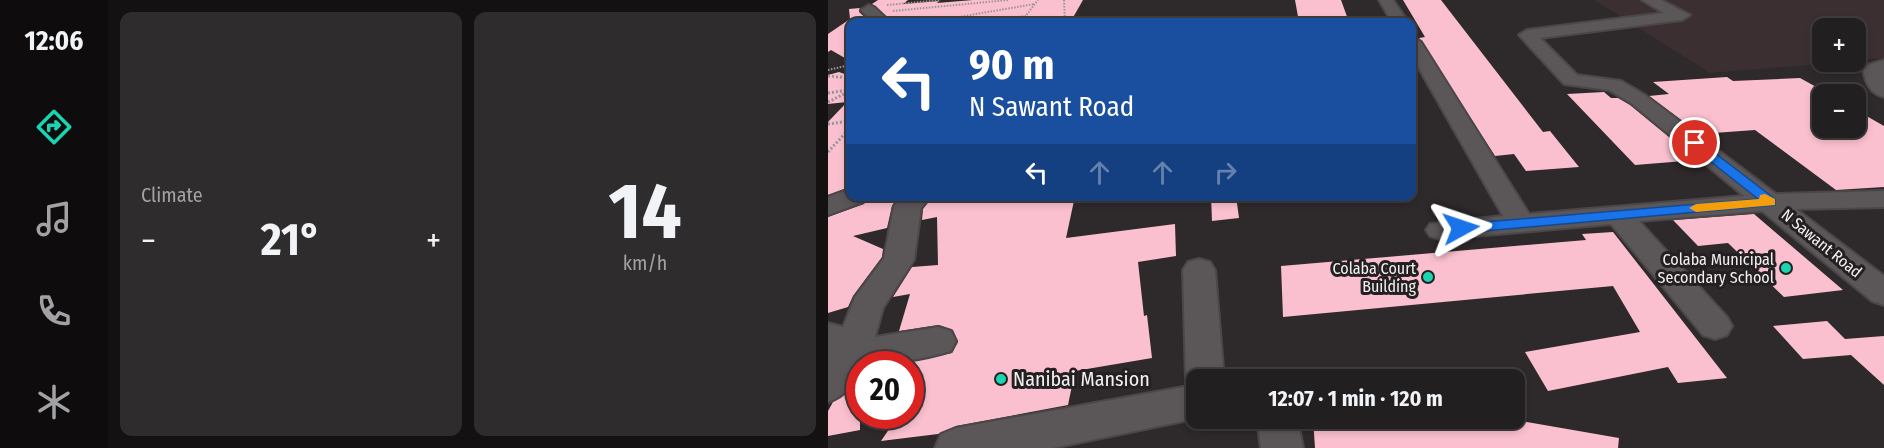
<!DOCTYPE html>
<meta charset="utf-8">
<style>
:root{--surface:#221f20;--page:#2e2c2d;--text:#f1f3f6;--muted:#a2a2a5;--line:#3f3d3e;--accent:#19d5b2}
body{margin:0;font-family:"Fira Sans Condensed",sans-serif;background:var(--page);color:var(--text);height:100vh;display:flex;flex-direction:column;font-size:22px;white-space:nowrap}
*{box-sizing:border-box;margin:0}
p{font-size:20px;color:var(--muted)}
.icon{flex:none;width:33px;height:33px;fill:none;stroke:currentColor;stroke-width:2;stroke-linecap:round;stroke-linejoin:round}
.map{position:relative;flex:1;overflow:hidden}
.details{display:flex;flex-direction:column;gap:12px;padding:12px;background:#131112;width:720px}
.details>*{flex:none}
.hud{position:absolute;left:18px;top:18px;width:570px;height:183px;border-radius:12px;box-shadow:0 3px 9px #0003,0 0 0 2px var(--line);background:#1a4fa0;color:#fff;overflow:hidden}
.controls{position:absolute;left:984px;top:18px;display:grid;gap:12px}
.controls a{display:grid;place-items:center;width:54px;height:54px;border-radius:12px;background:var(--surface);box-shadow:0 3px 9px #0003,0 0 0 2px var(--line);font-size:30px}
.speed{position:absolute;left:18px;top:351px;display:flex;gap:12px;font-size:30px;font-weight:700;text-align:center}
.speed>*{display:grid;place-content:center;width:78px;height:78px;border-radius:50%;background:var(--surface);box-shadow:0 3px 9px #0003,0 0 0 2px var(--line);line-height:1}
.speed .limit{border:9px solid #d22;background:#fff;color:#111}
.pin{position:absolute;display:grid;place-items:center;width:51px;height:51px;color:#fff;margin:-26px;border:3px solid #fff;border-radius:50%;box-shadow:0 2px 6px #0007}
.me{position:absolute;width:66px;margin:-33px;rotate:85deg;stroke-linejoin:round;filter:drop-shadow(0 0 4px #0008)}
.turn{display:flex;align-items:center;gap:21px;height:126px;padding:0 24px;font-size:27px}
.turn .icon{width:78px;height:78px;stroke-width:2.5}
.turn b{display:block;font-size:42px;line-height:51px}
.lanes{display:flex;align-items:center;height:57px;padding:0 24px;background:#0003;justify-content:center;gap:30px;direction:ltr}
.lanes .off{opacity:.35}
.big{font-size:45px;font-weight:700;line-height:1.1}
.details .tile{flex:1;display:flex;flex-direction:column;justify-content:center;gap:9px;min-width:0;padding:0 21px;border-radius:12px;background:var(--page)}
.details .dial{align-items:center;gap:0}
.dial b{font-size:78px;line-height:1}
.heat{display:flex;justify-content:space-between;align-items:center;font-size:33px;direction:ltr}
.details .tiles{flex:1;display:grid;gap:12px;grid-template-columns:repeat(2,1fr)}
.trip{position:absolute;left:358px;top:369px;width:339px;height:60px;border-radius:12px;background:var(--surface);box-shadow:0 3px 9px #0003,0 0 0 2px var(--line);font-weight:700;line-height:60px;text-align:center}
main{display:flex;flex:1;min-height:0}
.dock{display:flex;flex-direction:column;width:108px;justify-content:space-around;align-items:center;background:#0e0c0d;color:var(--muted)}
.dock .icon{width:42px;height:42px}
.dock .current{color:var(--accent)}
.dock b{font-size:27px;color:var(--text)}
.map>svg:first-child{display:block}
</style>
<main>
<nav class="dock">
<b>12:06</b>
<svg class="icon current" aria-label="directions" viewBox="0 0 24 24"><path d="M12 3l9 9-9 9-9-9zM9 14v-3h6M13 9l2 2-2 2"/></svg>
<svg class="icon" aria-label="music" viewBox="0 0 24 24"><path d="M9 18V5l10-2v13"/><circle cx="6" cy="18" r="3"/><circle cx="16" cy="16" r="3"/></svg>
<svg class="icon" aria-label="phone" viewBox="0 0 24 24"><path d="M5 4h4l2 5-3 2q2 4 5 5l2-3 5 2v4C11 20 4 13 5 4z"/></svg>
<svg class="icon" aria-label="climate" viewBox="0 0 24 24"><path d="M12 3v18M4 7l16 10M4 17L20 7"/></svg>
</nav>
<section class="details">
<div class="tiles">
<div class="tile"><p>Climate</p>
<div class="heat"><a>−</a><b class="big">21°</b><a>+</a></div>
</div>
<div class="tile dial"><b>14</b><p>km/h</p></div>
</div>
</section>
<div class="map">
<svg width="1056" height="448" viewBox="0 0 1056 448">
<rect width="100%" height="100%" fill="#2e292a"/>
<path fill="#3b2f32" d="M766,0H1056V58L1028,60V28H994V62H1015L882,73Z"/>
<path fill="#fbc0cf" d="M50,0H80L75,4L111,1L109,3L145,0H255L243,21L223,22H64L44,4Z
M467,0H513L521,22H471Z
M575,0H613L715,132L722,131L751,167L698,171L686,154L667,156L591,38L597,37Z
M32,8L31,12L42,22H22V61L3,50L0,52V34L22,19L21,9Z
M11,72L22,76V187L0,195V122L19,102L0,104V75Z
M899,77L905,81L972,78L1001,94H994V128H1028V110L1056,126V187L1008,190L927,130L872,134L821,96L841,94L825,82Z
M776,92L783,98H790L802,105L869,160L807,165L739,94Z
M41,196H71L64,206L59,228L25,236L55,249L54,257L25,296L20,307L0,313V217L36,204Z
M105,196H247L238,238L347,224L348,256L310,262L316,316L319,315L324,358L247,371L240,405L128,426L110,434L53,441L70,416H82V364H67L124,353L130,342L125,330L111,325L71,331L82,294L65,297L84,267L110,265L109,217L94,220L95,209Z
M383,196H408L411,218L384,221Z
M926,214L1015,290L956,297L900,243L870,246L845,220Z
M785,232L899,378L850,383L840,367L720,391L697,352L812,332L785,286L455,317L453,266L758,240L754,234Z
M999,321L1017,339L1056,336V385L1023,355L975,359L945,326Z
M32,377V430L0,436V411L5,402L23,389Z
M485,418H676L791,438L790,448H487Z"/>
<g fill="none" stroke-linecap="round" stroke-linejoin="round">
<defs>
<path id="minor" d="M551,0H565L580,22H564Z
M814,0H833L862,15L854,20L712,38L749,75L793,81L817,95L948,194L1056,191V207L968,209L1056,276V305L1044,301L934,211L811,221L899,317L904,326L899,335L887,339L875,335L783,224L612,239L602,236L598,230L602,224L675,216L584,56V37L593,42L701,214L916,196L803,103L781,90L736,84L691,35L699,30L836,13Z
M41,5L46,7L62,22H45L33,10Z
M1056,60V97C1042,94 1038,83 1035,70L1037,66Z
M22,189V196H39L35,202L0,215V197Z
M74,196H103L93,208L86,260L55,308L47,337L110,327L123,331L128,341L123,351C94,360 62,364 32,364C32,382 15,397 0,402V323L15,327L27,297L56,258L66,206Z
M371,259L382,262L387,270L396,380H369L370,418L225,448H107L113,434L128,428L361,386L358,380L355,270L360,262Z
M429,418H469L475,448H433Z"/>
</defs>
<use href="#minor" stroke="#4b4748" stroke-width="4"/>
<path stroke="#999596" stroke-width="2" stroke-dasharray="1.5 1.5" stroke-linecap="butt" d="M236,0L237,22
M59,5L113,0
M65,11L180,0
M79,18L131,17L206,4
M143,22L198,16
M193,22L210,0
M0,70L22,65"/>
<path stroke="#999596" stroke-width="3" stroke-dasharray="2 2" stroke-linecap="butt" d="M0,76L22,78
M0,93L20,90
M0,102L22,91
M0,124L22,121
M0,152L22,128"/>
<use href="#minor" fill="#5b5657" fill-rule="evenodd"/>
</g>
<path fill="#1a73e8" stroke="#114b97" stroke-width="1.5" d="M863,141H871L947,199V205L633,233L626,228L633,224L930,199L863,146Z"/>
<path fill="#f59e0b" d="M937,194L947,199V205L868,212L861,208L868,204L931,199L932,195Z"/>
<g fill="#19d5b2" stroke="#242021" stroke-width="2">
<circle cx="958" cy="268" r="6"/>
<circle cx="600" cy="277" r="6"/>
<circle cx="173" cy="379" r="6"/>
</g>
<g text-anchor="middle" stroke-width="6" stroke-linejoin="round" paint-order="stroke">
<g font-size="16" fill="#f2eff0" stroke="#242021">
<text transform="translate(994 243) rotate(39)" y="6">N Sawant Road</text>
</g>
<g font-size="16" fill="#f2eff0" stroke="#242021" text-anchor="end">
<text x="946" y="265">Colaba Municipal<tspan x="946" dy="18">Secondary School</tspan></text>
<text x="588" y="274">Colaba Court<tspan x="588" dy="18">Building</tspan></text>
</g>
<g font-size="20" fill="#f2eff0" stroke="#242021" text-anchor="start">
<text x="185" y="386">Nanibai Mansion</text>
</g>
</g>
</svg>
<div class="controls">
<a>+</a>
<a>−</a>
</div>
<div class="speed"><div class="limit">20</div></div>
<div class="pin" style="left:867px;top:143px;background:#d93025"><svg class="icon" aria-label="arrive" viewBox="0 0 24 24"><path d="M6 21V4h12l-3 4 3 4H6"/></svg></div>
<svg class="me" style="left:633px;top:228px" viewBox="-20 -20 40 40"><path d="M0-17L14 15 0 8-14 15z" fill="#1a73e8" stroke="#fff" stroke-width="4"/></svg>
<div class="trip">12:07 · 1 min · 120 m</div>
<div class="hud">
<div class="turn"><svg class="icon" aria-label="left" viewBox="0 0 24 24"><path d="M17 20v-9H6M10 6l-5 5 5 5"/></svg><div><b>90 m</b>N Sawant Road</div></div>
<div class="lanes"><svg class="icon" aria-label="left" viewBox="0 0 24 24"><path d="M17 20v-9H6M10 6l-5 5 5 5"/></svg><svg class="icon off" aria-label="ahead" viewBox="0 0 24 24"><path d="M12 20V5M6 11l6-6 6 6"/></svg><svg class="icon off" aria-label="ahead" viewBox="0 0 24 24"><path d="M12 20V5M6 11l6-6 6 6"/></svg><svg class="icon off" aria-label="right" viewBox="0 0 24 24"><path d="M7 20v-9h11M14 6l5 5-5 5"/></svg></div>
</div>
</div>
</main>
